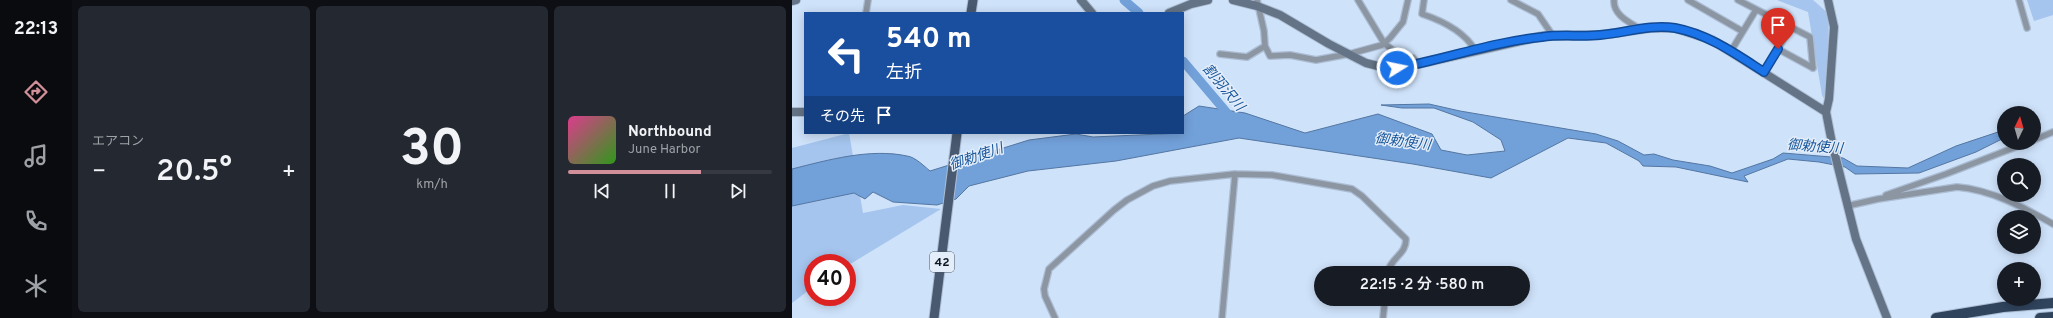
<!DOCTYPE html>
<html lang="ja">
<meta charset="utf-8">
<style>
:root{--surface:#171b24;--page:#242831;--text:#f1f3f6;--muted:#9ea1a6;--line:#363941;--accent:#d18f99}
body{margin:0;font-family:Overpass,"Noto Sans JP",sans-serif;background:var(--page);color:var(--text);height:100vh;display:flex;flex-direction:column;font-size:15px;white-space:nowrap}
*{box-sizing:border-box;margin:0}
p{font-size:13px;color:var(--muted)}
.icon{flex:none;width:22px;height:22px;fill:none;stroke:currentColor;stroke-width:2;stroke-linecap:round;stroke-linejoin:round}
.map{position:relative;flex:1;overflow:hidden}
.panel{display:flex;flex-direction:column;gap:6px;padding:6px;background:#0d0f14;width:720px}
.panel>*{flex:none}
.guide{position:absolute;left:12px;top:12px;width:380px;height:122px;border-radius:0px;box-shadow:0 2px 10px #0003;background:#1a4fa0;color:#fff;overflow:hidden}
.needle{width:26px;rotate:5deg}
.fabs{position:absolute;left:1205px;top:106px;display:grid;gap:8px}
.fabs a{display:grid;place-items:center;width:44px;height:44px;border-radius:50%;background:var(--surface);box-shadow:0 2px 10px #0003;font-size:20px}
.speed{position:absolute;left:12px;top:254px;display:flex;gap:8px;font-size:20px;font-weight:700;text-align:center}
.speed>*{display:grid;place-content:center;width:52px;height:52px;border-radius:50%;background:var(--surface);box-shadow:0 2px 10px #0003;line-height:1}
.speed .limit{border:6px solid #d22;background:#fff;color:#111}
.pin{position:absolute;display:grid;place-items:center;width:34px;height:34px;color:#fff;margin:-41px -17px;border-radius:50% 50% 50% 0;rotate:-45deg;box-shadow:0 0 4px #0007}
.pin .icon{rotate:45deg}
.me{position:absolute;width:44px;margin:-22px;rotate:80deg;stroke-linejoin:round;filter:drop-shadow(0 0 3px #0008)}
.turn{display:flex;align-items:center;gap:14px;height:84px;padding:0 16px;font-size:18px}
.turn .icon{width:52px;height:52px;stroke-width:2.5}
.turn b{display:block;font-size:28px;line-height:34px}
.then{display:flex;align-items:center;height:38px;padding:0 16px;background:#0003;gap:8px;font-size:15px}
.big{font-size:30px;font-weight:600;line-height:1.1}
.panel .tile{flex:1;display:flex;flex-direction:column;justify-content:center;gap:6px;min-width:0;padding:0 14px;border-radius:6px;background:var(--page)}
.panel .dial{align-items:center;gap:0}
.dial b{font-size:52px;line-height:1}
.song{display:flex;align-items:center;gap:12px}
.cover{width:48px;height:48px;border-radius:6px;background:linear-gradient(135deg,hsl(330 70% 55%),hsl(110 70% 35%))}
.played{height:4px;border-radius:2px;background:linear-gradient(90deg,var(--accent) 65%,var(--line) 65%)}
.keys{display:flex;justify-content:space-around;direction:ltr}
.heat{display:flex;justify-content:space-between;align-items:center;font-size:22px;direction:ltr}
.panel .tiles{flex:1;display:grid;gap:6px;grid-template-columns:repeat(3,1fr)}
.trip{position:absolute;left:522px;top:266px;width:216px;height:40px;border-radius:20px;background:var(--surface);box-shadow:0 2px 10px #0003;font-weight:600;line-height:40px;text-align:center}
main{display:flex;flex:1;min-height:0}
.menu{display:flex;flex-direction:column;width:72px;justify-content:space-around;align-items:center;background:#090b0e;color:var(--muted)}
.menu .icon{width:28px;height:28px}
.menu .on{color:var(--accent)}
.menu b{font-size:18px;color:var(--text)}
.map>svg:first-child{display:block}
</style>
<main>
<nav class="menu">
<b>22:13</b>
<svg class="icon on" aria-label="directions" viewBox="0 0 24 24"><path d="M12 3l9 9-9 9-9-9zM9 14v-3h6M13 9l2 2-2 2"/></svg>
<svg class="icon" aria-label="music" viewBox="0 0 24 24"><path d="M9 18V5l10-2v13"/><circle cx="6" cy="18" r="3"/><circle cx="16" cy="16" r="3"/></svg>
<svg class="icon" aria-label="phone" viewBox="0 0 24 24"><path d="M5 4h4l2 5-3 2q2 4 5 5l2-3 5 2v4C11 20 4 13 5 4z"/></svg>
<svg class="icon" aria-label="climate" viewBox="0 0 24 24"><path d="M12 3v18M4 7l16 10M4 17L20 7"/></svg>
</nav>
<section class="panel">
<div class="tiles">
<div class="tile"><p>エアコン</p>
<div class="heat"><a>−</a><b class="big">20.5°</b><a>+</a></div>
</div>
<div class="tile dial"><b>30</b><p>km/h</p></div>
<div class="tile">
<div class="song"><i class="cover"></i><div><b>Northbound</b><p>June Harbor</p></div></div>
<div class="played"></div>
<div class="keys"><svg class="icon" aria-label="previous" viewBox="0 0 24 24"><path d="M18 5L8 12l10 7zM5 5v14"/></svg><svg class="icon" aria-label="pause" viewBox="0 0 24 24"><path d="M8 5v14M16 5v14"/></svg><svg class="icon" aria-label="next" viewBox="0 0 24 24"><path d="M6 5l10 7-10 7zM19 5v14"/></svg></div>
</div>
</div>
</section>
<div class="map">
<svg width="1261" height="318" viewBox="0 0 1261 318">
<rect width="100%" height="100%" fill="#cee2fa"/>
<path fill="#a5c5ee" d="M985,0H1021L1037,14L1035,80L1032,99L1030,95L1016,12Z
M1235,0H1261V15L1242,21Z
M57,133L71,213L111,205L149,209L55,266V263H21V287L0,303V148Z"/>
<path fill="#72a0d9" stroke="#5477a2" d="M637,104L668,111L804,134L826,141L852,155L862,154L881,160L918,166L940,173L981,159L991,153L1051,158L1065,166L1116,168L1164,146L1212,130V138L1184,152L1127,173L1063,174L1053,167L1027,162L996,159L952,176L956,182L884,167L851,166L847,161L814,143L776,138L699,178L621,164L447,138L324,161L236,171L177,186L164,199L145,205L101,202L81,192L73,199L62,193L0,206V169C36,160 78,148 115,156C123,157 132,166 138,171L237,140L284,134L301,137L391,133V116L407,106L453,113L513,133L586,114L640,134L649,150L675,155L713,151L709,140L681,122L642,108H610L589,105Z"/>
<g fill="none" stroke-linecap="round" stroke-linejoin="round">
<path stroke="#72a0d9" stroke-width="9" d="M332,0L347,13
M391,61L441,120"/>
<defs>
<path id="street" d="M465,0L472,31L473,46L478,56L498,55L524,60L557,54L590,45L598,38L611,22L616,0
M566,0L592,43L613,60L621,58L626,64
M632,0L630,14C651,21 672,31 683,50
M719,0L746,14L761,36
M822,0C821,15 837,22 848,29
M896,0L950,31
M946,0L1018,37L1021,68
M1227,0L1235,28
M74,13L76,0
M986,49L1021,68
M939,51L964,10
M428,54L455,57L473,46
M972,72L998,28
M1242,140L1261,132
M1094,195L1154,174L1234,143
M1055,206L1086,199L1165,187C1200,190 1231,207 1261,224
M263,318L253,296L252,289L257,269L322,210L335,200L361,186L378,181L443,174L480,175L560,189L570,196L614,239C614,255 600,256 595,273
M430,318L443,174
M591,318L593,299"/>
<path id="secondary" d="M289,0L300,13
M441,0L465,6L488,15L537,44L574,63L594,68L626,64L751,36L809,35L858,28H883L920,40L1034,112
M1036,0L1042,27L1037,99L1034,112L1040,143L1064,239L1095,318
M0,1L4,0
M377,13L399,4L416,0
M0,112H13"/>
<path id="primary" d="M179,13L181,0
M142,318L165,133"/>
<path id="highway" d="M1144,318L1211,307L1261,303
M1248,318L1261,317"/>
</defs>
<use href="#street" stroke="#acbdd3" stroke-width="8"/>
<use href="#secondary" stroke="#acbdd3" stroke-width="10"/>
<use href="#primary" stroke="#acbdd3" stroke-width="11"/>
<use href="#highway" stroke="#acbdd3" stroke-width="12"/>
<use href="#street" stroke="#8c96a3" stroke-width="5.5"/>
<use href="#secondary" stroke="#647385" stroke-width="8"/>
<use href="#primary" stroke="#485970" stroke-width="9"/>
<use href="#highway" stroke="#30445d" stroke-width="10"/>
</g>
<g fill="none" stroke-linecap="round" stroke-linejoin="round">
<defs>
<path id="route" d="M605,68C653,59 701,42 750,37C769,34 789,37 808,35C833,33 858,24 883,28C916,34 944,54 972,72L986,49"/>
</defs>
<use href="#route" stroke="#114b97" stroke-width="10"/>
<use href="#route" stroke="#1a73e8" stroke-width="7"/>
</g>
<g text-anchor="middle" stroke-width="3" stroke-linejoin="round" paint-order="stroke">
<rect fill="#e4eefa" stroke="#4f5863" stroke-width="1" x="138" y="252" width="24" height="20" rx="3"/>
<g font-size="12" font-weight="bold" fill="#0f1722">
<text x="150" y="266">42</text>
</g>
<g font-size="14" font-style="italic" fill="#17559a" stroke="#e4eefa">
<text transform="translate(432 87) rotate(50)" y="5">割羽沢川</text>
<text transform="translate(611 141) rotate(7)" y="5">御勅使川</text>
<text transform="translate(1023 146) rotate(4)" y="5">御勅使川</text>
<text transform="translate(184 156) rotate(-19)" y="5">御勅使川</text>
</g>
</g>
</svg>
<div class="fabs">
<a><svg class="needle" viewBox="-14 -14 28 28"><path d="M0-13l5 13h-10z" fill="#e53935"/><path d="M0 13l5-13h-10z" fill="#9ea1a6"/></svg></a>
<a><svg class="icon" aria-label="search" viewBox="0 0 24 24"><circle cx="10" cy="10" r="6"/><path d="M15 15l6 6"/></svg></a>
<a><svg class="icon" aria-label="layers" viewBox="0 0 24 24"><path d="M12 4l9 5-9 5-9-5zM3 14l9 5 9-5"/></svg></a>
<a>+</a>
</div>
<div class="speed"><div class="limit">40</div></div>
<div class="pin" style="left:986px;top:49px;background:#d93025"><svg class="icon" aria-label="arrive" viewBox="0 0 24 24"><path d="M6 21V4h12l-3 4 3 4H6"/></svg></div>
<svg class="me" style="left:605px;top:68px" viewBox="-20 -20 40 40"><circle r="17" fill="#1a73e8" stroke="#fff" stroke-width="3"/><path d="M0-11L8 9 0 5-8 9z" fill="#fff"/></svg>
<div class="trip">22:15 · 2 分 · 580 m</div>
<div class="guide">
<div class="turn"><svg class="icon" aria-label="left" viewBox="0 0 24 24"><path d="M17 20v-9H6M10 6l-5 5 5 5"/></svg><div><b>540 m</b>左折</div></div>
<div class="then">その先<svg class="icon" aria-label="arrive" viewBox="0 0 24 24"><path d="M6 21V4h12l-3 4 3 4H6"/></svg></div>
</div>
</div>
</main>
